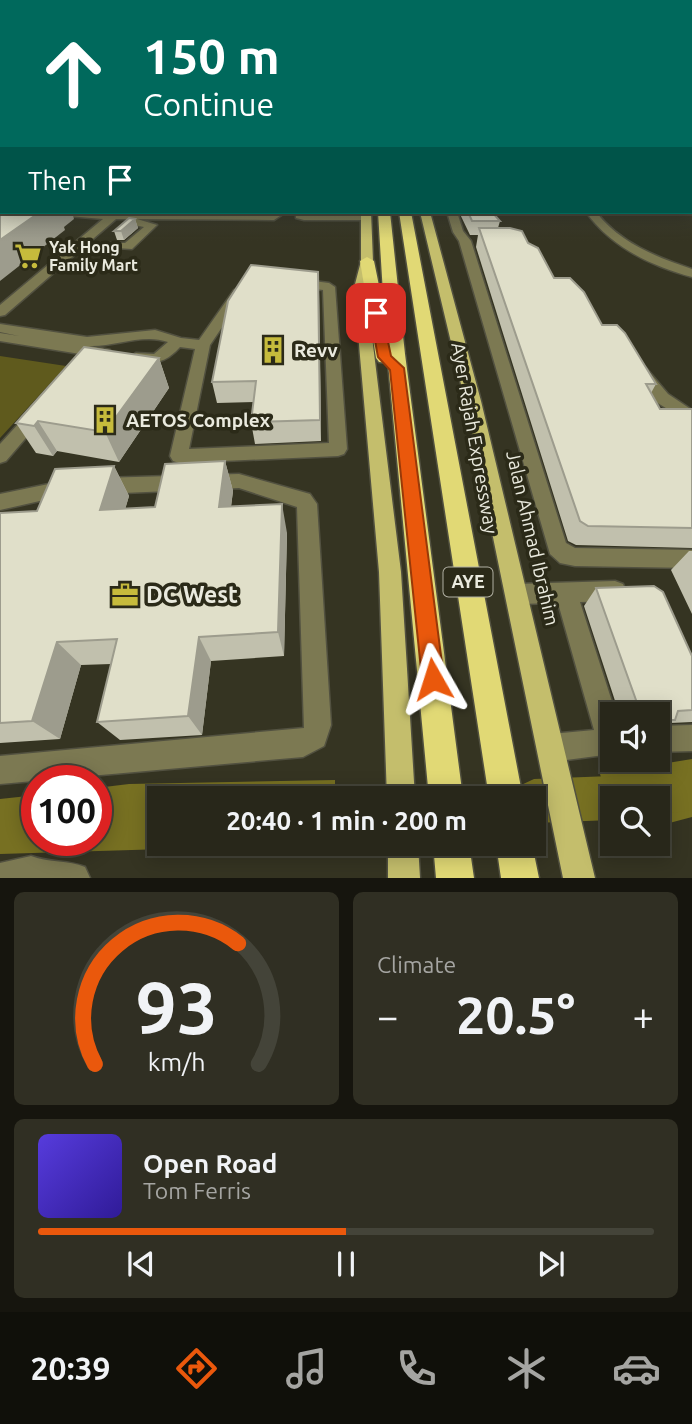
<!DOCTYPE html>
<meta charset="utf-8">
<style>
:root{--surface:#28271a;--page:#302f23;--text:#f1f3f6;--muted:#a5a5a2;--line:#444439;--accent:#ea580c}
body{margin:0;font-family:Ubuntu,sans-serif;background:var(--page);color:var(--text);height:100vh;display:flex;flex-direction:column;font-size:26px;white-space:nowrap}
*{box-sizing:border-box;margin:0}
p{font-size:23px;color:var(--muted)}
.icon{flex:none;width:38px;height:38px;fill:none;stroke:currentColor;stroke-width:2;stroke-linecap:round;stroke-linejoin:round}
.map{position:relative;height:878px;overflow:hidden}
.details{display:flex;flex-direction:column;gap:14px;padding:14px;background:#16150e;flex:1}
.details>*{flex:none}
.banner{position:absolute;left:0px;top:0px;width:693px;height:214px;box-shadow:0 4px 18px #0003,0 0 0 2px var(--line);background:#00695c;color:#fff;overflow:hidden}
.buttons{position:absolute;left:600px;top:702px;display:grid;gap:14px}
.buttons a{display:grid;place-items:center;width:70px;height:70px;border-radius:0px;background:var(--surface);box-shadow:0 4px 18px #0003,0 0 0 2px var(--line);font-size:35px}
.speed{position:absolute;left:21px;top:765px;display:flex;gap:14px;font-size:35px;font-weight:700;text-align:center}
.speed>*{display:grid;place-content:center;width:91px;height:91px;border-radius:50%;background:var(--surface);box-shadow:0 4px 18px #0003,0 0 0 2px var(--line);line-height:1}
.speed .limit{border:10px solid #d22;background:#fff;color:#111}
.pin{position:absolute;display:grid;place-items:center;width:60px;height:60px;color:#fff;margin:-30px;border-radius:14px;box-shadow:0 4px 10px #0006}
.me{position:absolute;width:77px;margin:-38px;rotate:354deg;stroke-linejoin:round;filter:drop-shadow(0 0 5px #0008)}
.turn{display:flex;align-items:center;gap:24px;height:147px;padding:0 28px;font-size:32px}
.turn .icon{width:91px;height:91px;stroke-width:2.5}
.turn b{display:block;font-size:49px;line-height:60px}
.then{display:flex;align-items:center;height:66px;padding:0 28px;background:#0003;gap:14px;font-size:26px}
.big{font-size:52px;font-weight:600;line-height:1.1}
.details .tile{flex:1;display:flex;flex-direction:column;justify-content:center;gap:10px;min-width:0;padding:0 24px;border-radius:10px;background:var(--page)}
.details .dial{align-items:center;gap:0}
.dial svg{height:182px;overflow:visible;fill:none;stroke:var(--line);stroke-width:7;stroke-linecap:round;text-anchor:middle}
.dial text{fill:var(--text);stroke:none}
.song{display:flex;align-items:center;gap:21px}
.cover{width:84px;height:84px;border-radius:10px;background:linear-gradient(135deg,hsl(250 70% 55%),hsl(250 70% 35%))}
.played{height:7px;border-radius:4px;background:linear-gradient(90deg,var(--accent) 50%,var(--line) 50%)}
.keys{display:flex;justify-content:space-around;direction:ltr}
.heat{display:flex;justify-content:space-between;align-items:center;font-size:38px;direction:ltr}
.details .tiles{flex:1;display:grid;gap:14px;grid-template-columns:1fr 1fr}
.tile:last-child{grid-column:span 2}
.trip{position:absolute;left:147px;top:786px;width:399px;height:70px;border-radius:0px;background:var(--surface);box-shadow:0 4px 18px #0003,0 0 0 2px var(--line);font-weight:600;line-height:70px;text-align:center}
.menu{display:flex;height:112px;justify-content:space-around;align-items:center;background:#10100a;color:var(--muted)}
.menu .icon{width:49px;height:49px}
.menu .selected{color:var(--accent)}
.menu b{font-size:32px;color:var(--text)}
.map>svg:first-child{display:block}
</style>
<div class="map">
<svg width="692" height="878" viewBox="0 0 692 878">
<rect width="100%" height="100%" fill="#353422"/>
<path fill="#5f5a1d" d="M0,356L66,366L0,438Z"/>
<path fill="#777022" d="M692,759V817L658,826V798H612V812L600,774Z
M335,780V798H159V844H333L0,854V799L37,795V840H96V788L129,784Z"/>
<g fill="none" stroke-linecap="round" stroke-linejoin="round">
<path fill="#777022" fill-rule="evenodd" d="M692,768V810L658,815V798H612V820L534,823V798H514L519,786L534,779L636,775Z"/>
<defs>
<path id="minor" d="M691,178H692V184H691Z
M51,212L272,214L286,212L274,220L137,219L157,225L132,249L100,247V243H125L144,227L129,224L128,222L131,219H116L5,315L0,316V305L103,219L56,215Z
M296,212L366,214L371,217L366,220H304L296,218Z
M447,212H457L463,231L471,241L566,543L575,548L692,550V568L575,566L560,563L550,554L459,241L453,232Z
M586,212H596C620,243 656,257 692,269V277C651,266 611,247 586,212Z
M297,279L329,283L335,287L347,449L344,454L338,456L179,463L173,461L170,456L195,349L180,347C166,363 151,366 131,361L129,358L136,353L154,354L168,342C143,333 115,347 89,346L110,350L112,353L105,358L0,341V333L19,336L0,332V324L87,337L155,330L181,338L199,340L234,290H244L245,293L210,345L189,449L329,443L323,290L293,286L291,283Z
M641,367L646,368L668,394L692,410V424L656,402L633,372Z
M37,408L45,414L43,418L6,461L0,463V444L31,410Z
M239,474L310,494L317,504L331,725L324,746L303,757L0,784V756L304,728L297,507L239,488L100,494L93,491L91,486L93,481L100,478Z
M68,480L75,483L78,488L75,493L0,510V494Z
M615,581L623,584L626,591L623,598L615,601L580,602L616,714H612V754L551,762L541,758L537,748L541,738L551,734L594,730L558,603L517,604L509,601L506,594L509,587L517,584Z
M692,725V751L658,752V726Z
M31,856C50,863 68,860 85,867L90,878H0V863Z"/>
<path id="major" d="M361,212H371L373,261L366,288L401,572L415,798H387L379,572L354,288L361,261Z
M420,212H430L481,401L595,878H563L465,401Z
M388,844H418L420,878H388Z"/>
<path id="highway" d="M378,212H390L405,354L463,798H429L388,363L379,362L376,358L360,261L367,257L374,261L384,310Z
M399,212H411L523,798H489Z
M433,844H469L474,878H436Z
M496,844H532L539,878H501Z"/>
</defs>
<use href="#minor" stroke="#525140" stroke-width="3"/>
<use href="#major" stroke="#525140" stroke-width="3"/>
<use href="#highway" stroke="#525140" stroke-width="3"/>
<use href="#minor" fill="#7c7952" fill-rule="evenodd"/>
<use href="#major" fill="#c4be6c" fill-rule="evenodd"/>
<use href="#highway" fill="#e1d975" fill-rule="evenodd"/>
</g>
<path fill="#c1c0ad" d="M459,212H492L500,221L498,228L528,243L554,278L602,325L656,384L651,393L660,409H692V548L576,545L568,541L476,247L478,235H470Z
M135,219L138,228L124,240H117L114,231Z
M319,292L321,441L255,444L251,422L254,402L217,403L212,382Z
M159,358L169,388L119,462L57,451L53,456L36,453L16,423Z
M225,461L233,491L231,507L287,533L284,656L211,661L202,735L120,740L97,722L111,664L81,665L60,739L0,743V513L37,511L114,466L129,496L125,509L155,507Z
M689,551H692V614L671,570Z
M596,588L692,656V722L671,723L658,731V714H618L619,713L584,606Z"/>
<path fill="#9d9c8d" d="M40,212H72L74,219L64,227L65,230L0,281V240Z
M135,219L138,228L124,240L121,231Z
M319,292L321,441L320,420Z
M159,358L169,388L119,462L105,432Z
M38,421L57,451L53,456L34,426Z
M225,461L233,491L227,536L219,507Z
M114,466L129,496L117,538L100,510Z
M282,504L287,533L284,656L278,632Z
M199,637L211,661L202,735L188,716Z
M57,642L81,665L60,739L32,721Z"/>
<path fill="#e0dfc9" stroke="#9d9c8d" stroke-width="2" d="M0,139H2V212H40L0,240Z
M468,212H492L500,221H472Z
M129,218L135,219L121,231H114Z
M479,228H510L522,231L528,243L538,248L554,278H570L584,292L602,325H617L625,333L656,384H646L660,409H692V528L588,526L580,521Z
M251,265L318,272L320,420L251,422L256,381L212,382L228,301Z
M84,347L159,358L105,432L38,421L34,426L16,423Z
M225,461L219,507L282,504L278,632L199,637L188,716L97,722L117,639L57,642L32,721L0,723V513L37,511L55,469L114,466L100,510L155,507L165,464Z
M654,586L663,592L692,656V710L678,711L675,720H658V714H632V704L636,700L596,588Z"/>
<linearGradient id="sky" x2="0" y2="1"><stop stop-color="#1d1d13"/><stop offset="0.49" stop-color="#4b504f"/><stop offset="1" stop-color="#4b504f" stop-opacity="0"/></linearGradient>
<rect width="692" height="241" fill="url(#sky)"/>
<path fill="#ea580c" stroke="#983908" stroke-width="2" d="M376,309L382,313L391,356L404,368L444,679L441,687L433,691L425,687L422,679L390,370L378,357L370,313Z"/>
<defs>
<symbol id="supermarket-bare" viewBox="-9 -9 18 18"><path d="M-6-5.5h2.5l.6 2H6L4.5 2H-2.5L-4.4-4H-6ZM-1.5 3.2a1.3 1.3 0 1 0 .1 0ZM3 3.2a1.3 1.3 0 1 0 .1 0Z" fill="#c6bb3c" stroke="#2b2a18" stroke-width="2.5" paint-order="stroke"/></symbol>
<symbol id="building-bare" viewBox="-9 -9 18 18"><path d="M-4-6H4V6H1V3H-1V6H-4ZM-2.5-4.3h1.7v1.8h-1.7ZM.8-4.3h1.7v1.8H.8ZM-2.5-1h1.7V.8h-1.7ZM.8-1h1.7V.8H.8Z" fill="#c6bb3c" stroke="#2b2a18" stroke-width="2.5" paint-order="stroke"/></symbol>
<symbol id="office-bare" viewBox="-9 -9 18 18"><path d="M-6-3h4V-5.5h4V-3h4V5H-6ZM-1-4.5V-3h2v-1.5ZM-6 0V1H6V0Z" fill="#c6bb3c" stroke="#2b2a18" stroke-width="2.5" paint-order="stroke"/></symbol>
</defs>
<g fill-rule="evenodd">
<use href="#supermarket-bare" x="9" y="237" width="38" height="38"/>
<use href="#building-bare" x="254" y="331" width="38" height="38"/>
<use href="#building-bare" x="86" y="401" width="38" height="38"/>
<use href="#office-bare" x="106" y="576" width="38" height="38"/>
</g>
<g text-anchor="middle" stroke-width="7" stroke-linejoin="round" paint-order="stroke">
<g font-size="16" font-weight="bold" fill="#eaeade" stroke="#2b2a18" text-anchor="start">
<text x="49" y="253">Yak Hong<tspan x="49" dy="18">Family Mart</tspan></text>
</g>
<rect fill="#2b2a18" stroke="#b1b0a3" stroke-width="2" x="443.5" y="567.5" width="49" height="29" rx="5"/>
<g font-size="18" font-weight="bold" fill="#eaeade">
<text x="468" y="588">AYE</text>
</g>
<g font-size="19" font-weight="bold" fill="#eaeade" stroke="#2b2a18" text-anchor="start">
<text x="294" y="357">Revv</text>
<text x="126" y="427">AETOS Complex</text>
</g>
<g font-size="19" fill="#eaeade" stroke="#2b2a18">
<text transform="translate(475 438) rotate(80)" y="7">Ayer Rajah Expressway</text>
<text transform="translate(533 538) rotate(77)" y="7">Jalan Ahmad Ibrahim</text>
</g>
<g font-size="23" font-weight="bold" fill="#eaeade" stroke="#2b2a18" text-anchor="start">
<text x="146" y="603">DC West</text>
</g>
</g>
</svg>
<div class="buttons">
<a><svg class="icon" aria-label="sound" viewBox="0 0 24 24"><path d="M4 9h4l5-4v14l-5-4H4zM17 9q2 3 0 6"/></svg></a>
<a><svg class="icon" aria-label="search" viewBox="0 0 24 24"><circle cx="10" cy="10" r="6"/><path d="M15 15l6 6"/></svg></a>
</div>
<div class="speed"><div class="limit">100</div></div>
<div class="pin" style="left:376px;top:313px;background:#d93025"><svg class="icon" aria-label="arrive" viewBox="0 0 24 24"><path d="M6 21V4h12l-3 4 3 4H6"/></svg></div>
<svg class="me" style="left:433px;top:679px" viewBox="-20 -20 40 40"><path d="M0-17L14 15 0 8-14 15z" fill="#ea580c" stroke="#fff" stroke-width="4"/></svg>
<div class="trip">20:40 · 1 min · 200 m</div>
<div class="banner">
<div class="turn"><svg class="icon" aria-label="ahead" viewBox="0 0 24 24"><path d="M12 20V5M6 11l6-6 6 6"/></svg><div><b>150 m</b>Continue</div></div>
<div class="then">Then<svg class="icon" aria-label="arrive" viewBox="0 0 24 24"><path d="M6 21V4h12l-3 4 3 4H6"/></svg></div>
</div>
</div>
<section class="details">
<div class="tiles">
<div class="tile dial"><svg viewBox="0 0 100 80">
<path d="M14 69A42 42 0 1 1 86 69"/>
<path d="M14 69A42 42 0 0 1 77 16" stroke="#ea580c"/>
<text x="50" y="56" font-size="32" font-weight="700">93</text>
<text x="50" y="72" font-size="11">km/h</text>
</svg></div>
<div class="tile"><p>Climate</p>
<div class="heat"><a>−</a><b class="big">20.5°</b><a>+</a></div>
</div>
<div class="tile">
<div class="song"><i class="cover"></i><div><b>Open Road</b><p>Tom Ferris</p></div></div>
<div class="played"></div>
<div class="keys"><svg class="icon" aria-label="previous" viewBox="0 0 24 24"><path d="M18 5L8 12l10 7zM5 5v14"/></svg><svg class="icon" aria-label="pause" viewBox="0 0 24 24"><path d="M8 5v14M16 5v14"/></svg><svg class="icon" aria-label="next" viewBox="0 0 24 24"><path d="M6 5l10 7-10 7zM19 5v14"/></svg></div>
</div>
</div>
</section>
<nav class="menu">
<b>20:39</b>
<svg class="icon selected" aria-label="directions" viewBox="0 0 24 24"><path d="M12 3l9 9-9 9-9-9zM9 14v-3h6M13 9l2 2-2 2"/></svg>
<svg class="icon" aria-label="music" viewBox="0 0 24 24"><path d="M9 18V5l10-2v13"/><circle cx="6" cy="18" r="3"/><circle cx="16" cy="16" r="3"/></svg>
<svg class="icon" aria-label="phone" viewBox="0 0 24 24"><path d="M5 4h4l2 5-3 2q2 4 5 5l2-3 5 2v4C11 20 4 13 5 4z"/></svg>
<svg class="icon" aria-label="climate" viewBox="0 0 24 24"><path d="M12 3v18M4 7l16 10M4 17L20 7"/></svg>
<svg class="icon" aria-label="car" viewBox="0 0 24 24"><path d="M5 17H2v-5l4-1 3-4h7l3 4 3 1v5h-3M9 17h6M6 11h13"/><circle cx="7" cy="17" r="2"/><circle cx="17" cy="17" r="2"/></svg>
</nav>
